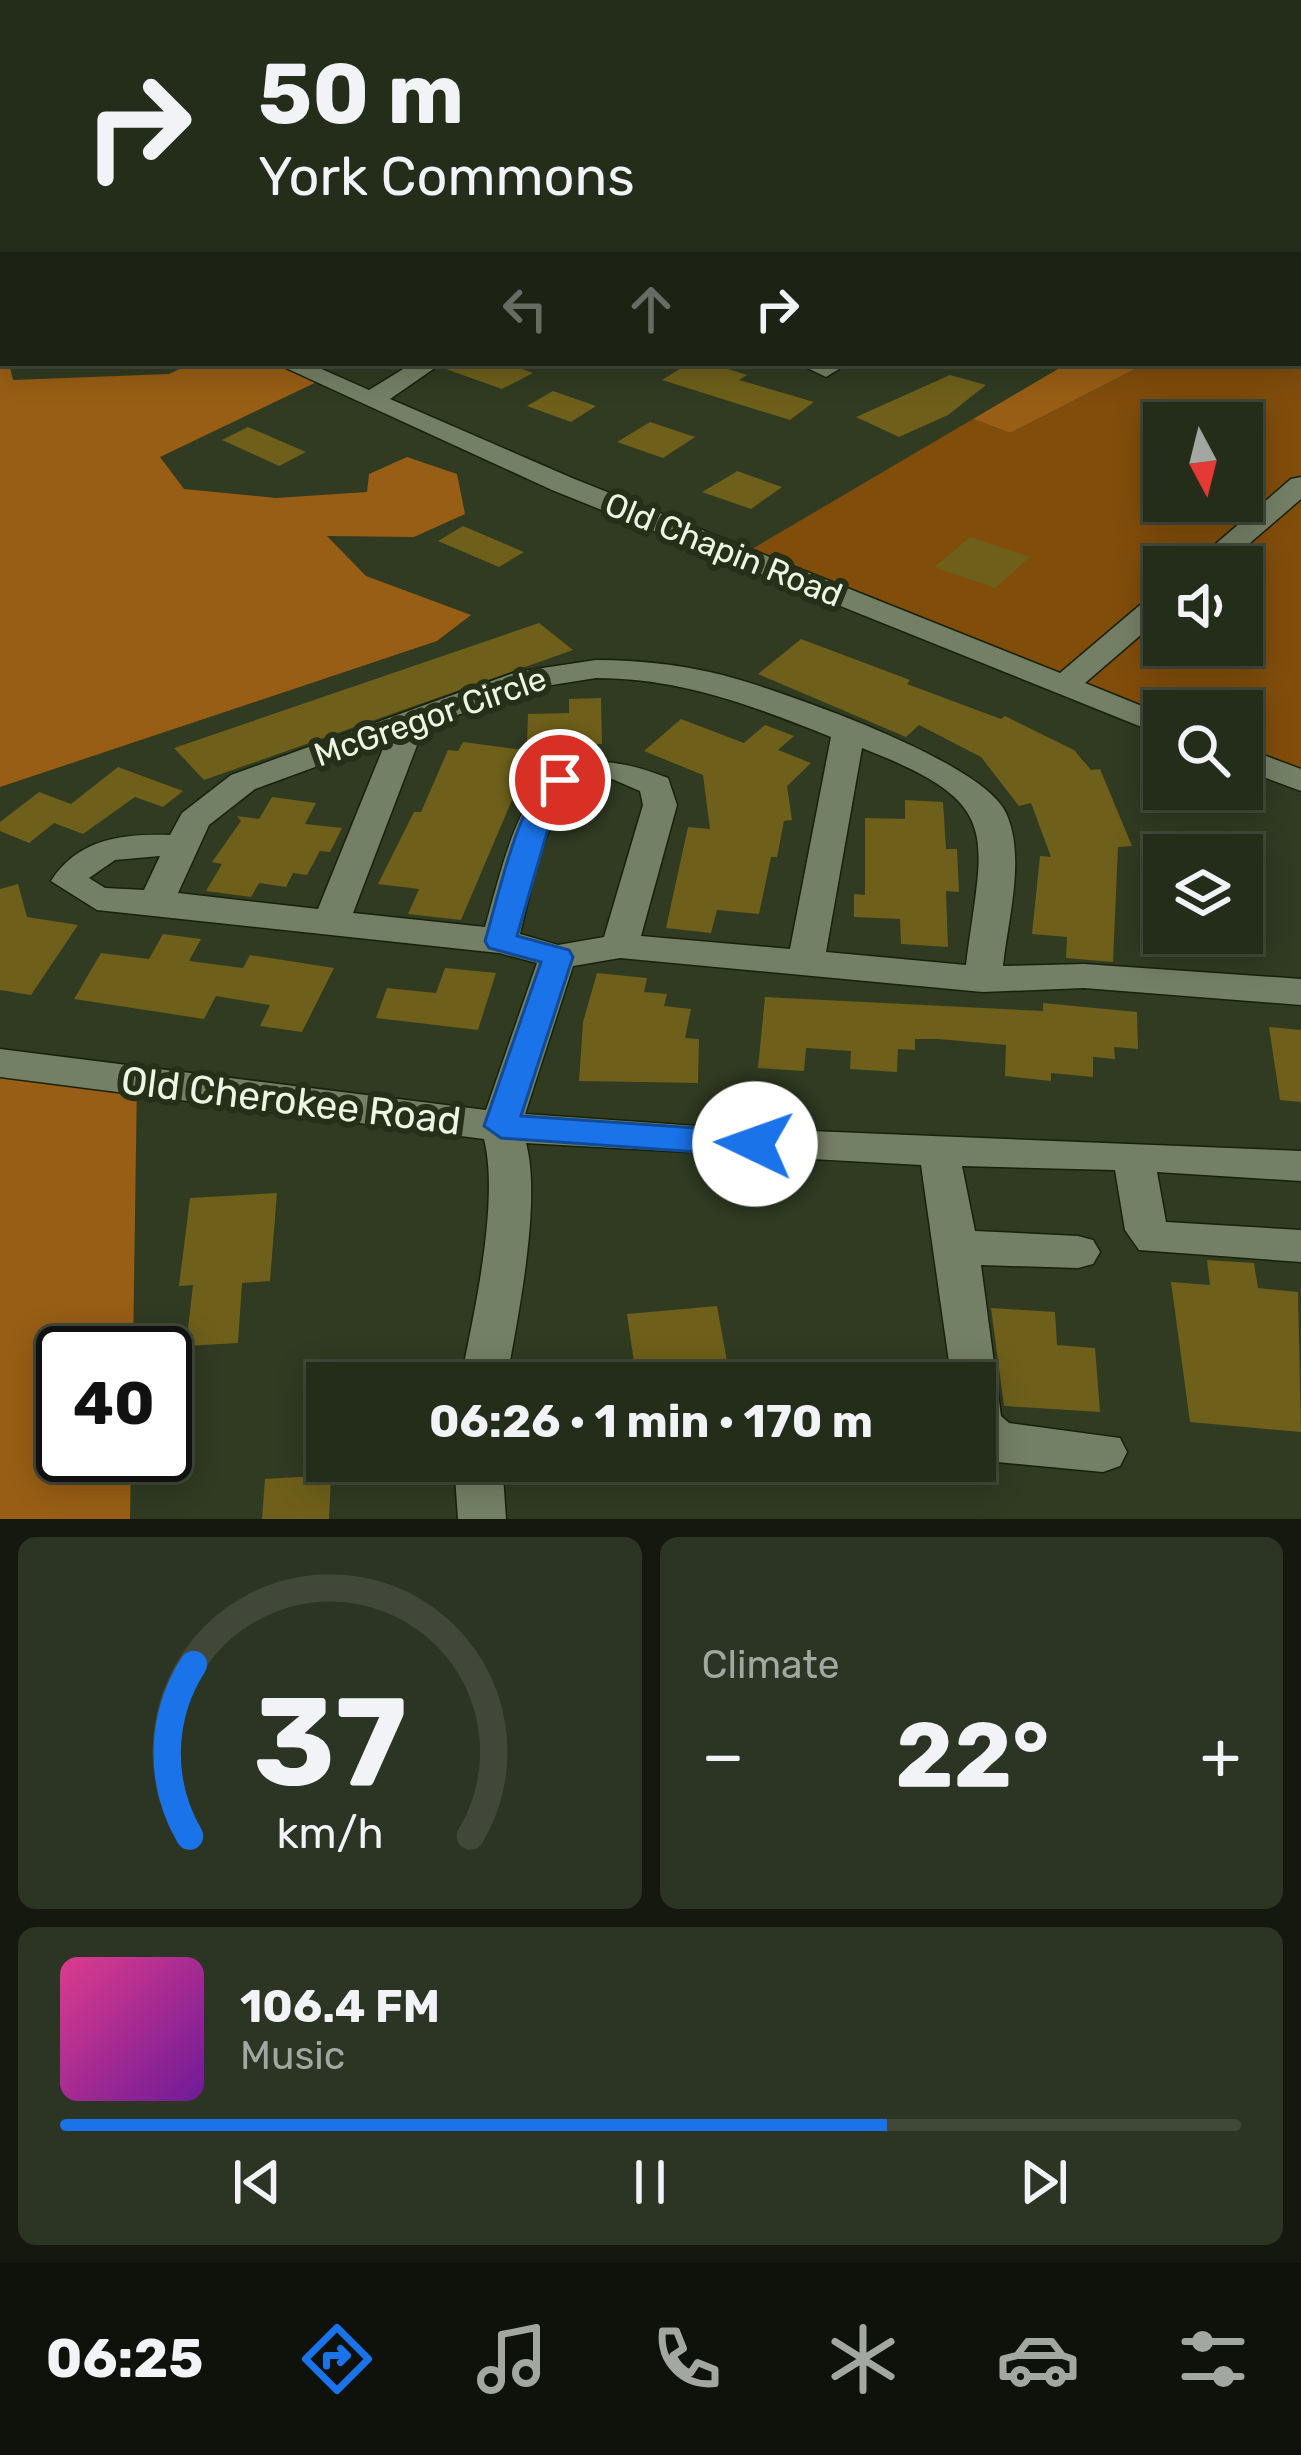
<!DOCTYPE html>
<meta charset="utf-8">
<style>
:root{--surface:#242c1a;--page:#2c3423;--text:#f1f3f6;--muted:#a3a7a2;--line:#414839;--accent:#1a73e8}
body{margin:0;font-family:Rubik,sans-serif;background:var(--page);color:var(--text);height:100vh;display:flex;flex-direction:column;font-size:45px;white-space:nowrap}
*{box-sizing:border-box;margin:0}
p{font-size:39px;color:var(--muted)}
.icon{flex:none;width:66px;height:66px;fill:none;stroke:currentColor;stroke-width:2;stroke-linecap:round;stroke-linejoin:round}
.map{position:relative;height:1519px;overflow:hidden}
.side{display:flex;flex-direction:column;gap:18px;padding:18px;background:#14180e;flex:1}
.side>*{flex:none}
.banner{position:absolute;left:0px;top:0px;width:1302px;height:366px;box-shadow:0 6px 30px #0003,0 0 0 3px var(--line);background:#242c1a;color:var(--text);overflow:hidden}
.needle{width:78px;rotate:173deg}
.tools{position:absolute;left:1143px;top:402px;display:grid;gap:24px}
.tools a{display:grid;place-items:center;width:120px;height:120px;border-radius:0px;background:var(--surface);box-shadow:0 6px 30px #0003,0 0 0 3px var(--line);font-size:60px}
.speed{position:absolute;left:36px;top:1326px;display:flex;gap:24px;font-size:60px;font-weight:700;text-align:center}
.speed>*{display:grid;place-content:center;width:156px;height:156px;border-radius:50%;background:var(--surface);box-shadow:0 6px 30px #0003,0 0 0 3px var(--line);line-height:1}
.speed .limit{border:6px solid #111;border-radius:18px;background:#fff;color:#111}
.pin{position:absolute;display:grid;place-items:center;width:102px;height:102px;color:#fff;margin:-51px;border:6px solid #fff;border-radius:50%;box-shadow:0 3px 12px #0007}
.me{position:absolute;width:132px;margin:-66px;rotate:273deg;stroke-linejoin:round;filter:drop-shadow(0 0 9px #0008)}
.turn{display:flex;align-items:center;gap:42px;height:252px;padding:0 60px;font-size:54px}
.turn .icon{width:156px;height:156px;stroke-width:2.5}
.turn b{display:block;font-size:84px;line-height:102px}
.lanes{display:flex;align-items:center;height:114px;padding:0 60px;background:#0003;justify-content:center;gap:60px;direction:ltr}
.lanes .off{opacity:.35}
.big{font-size:90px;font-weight:700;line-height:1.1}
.side .card{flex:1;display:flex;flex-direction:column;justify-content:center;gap:18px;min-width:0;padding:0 42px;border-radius:18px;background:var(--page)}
.side .dial{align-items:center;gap:0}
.dial svg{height:312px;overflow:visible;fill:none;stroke:var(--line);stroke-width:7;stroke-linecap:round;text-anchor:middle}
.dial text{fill:var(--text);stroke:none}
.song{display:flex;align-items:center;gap:36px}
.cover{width:144px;height:144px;border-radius:18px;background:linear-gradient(135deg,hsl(330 70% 55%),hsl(280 70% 35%))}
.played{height:12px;border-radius:6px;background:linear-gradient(90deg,var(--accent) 70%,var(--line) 70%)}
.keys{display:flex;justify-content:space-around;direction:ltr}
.heat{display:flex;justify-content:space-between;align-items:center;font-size:66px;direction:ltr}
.side .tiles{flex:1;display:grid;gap:18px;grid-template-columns:1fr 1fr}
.card:last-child{grid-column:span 2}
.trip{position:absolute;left:306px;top:1362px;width:690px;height:120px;border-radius:0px;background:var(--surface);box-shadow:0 6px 30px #0003,0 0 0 3px var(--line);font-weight:700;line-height:120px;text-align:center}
.tab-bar{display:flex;height:192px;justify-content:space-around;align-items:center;background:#0e120a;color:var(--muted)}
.tab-bar .icon{width:84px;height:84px}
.tab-bar .on{color:var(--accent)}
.tab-bar b{font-size:54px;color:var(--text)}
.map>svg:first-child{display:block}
</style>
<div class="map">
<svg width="1301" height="1519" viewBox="0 0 1301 1519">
<rect width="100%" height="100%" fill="#303b22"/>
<path fill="#804d0b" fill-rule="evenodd" d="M1301,284V781L1242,757V711H1164V726L740,556L973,419L1010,433L1147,363H1299ZM1164,423H1242V501H1164ZM1164,567H1242V645H1164Z"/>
<path fill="#985e15" d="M70,0H986L995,3H72Z
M0,291L3,363H9L13,380L169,374L192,363H287L323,379L160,457L184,489L276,498L367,492L369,474L407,457L457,474L465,514L414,537L327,536L366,576L471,615L437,641L0,787Z
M1068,363H1147L1010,433L973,419Z
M0,1063L137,1080L133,1353H63V1455H131L130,1519H0Z"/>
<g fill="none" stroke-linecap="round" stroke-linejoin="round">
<path stroke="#10201f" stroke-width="4.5" d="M895,0L910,3"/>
</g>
<path fill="#6e5f1a" d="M446,363H506L533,373L502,389L443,368Z
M689,363H709L747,375L739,380L814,402L790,420L662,380Z
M950,375L986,385L948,415L899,437L856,417Z
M553,391L596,406L571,422L527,406Z
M650,422L695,437L663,458L617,442Z
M248,427L306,452L279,466L222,440Z
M736,472L737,471L782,487L751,509L702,492Z
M463,526L524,552L499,567L438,541Z
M970,537L1030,557L995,588L934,567Z
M539,623L573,650L204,780L174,748Z
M801,639L910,680L907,684L1001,719L1005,716L1074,750L1091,770L1100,769L1132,846L1118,847L1113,962L1066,958L1067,937L1032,934L1040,856L1051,857L1031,803L1019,806L981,757L919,725L906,737L758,674Z
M601,698L602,744L527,745L528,714L569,713V699Z
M681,719L744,743L765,725L794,736L778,750L811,763L787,786L792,820L784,821L777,857H771L759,914L717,910L711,933L666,928L688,827L710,829L703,775L644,751Z
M463,742L539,752L527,779H521L461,920L408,914L419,889L378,884L414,812H421L448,750L458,751Z
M118,767L183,791L163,807L135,797L83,834L54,823L29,843L0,831V822L39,792L71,804Z
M272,797L316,803L305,824L342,828L330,852L320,851L307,875L293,873L286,887L259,883L251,897L206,891L222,864L212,862L241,821L237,816L259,819Z
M905,800L943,802L946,849H957L959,892L946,891L948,947L901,944L900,919L854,917V894L865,895V818L905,819Z
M18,884L27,917L78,925L31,995L0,990V889Z
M163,934L201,939L189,961L243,968L250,955L334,968L302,1032L260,1026L270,1005L216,996L204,1019L74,999L101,953L149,959Z
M445,968L496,973L478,1030L376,1018L387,988L436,993Z
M597,973L647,978L644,992L667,994L664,1006L691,1009L685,1038L699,1039L698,1083L579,1081L583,1022Z
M765,997L1043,1011V1003L1137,1012L1138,1049L1114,1047L1115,1059L1093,1057V1077L1051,1073V1081L1005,1076L1006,1045L938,1039H915V1050L898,1049L897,1072L850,1069L851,1051L806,1048L804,1071L758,1068Z
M1269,1027L1301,1030V1102L1280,1100Z
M277,1193L270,1281L242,1283L238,1343L186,1346L193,1285L179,1286L190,1198Z
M1207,1260L1254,1263L1258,1288L1298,1292L1301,1432L1190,1422L1171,1282L1210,1285Z
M717,1306L731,1383H637L627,1314Z
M991,1308L1055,1312L1057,1345L1095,1348L1100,1412L1004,1406Z
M331,1475L329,1519H262L265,1479Z"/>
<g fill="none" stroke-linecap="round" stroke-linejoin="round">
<defs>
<path id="minor" d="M0,213L3,214V229L0,228Z
M275,363H308L369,390L413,363H442L390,399L572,478L1060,673L1153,594L1164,591V615L1085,683L1164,715V736L552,490Z
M797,363H833L839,369L826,377Z
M1301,477V499L1222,567H1189L1291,479Z
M596,660C644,660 694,666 740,680C797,697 983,762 1006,813C1026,857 1008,918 1003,966L1084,964L1301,979V1005L1084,988L983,992L620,958L573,966L525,1114L712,1127L1301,1151V1181L1157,1172L1166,1222L1301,1230V1262L1139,1250L1125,1230L1115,1170L962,1166L975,1231L1078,1236L1093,1240L1100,1252L1093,1264L1078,1268L981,1265L1001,1416L1009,1423L1120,1438L1127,1452L1120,1466L1103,1472L997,1462L975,1451V1383H952L921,1165L526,1143C542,1201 517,1322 506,1383H460C473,1319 500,1201 484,1139L0,1077V1049L486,1110L537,963L499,953L97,910L51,881C79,838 122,834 170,835L182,813L231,775L516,672ZM596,678C681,678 753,706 831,737L790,949L641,936L677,805L668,778C530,723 516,819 485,927L353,913L424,727L533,688ZM386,741L318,909L178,893L209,825L255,789ZM862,748C1006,804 983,831 966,965L826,952ZM592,779H612L640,791L643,805L604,937L558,945L520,934C534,881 541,810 592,779ZM160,856L144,890L105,888L89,878L115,860Z
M1242,747L1301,769V791L1242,769Z
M454,1461H502L506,1519H458Z"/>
</defs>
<use href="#minor" stroke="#18210a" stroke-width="3"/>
<use href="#minor" fill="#748065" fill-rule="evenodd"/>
</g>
<path fill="#1a73e8" stroke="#114b97" stroke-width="3" d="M560,771L574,780L556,801L517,936L569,950L573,957L521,1116L755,1132L767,1136L772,1144L767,1153L755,1156L501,1138L484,1126L541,962L489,948L485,941C497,903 521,781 560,771Z"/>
<g text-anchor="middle" stroke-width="12" stroke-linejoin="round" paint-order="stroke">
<g font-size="33" fill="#edf5e5" stroke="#263018">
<text transform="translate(724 549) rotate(22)" y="12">Old Chapin Road</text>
<text transform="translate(430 716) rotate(-19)" y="12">McGregor Circle</text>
</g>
<g font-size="39" fill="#edf5e5" stroke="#263018">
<text transform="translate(291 1100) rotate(7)" y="14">Old Cherokee Road</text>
</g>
</g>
</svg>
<div class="tools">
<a><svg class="needle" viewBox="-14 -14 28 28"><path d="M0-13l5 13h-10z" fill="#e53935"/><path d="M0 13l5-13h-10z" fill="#a3a7a2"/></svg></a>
<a><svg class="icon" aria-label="sound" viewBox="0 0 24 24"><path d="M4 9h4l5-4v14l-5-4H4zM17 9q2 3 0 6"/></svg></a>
<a><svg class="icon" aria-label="search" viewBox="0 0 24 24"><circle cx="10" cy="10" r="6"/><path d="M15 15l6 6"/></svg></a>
<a><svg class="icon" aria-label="layers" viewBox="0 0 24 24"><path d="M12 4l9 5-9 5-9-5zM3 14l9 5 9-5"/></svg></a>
</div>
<div class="speed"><div class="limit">40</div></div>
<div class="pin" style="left:560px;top:780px;background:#d93025"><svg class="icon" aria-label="arrive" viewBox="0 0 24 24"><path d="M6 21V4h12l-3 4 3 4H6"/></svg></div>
<svg class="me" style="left:755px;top:1144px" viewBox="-20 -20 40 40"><circle r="19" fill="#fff"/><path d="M0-13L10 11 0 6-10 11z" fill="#1a73e8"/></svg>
<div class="trip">06:26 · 1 min · 170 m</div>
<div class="banner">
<div class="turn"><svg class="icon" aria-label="right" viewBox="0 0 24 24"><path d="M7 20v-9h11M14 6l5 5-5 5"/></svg><div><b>50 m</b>York Commons</div></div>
<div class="lanes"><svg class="icon off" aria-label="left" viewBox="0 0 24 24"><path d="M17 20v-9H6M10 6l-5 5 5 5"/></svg><svg class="icon off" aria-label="ahead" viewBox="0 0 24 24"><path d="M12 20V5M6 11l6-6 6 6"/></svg><svg class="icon" aria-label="right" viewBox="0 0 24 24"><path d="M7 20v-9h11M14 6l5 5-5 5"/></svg></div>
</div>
</div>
<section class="side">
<div class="tiles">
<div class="card dial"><svg viewBox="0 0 100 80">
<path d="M14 69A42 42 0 1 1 86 69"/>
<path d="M14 69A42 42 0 0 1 15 25" stroke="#1a73e8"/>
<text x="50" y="56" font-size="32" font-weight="700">37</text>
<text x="50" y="72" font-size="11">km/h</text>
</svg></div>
<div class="card"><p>Climate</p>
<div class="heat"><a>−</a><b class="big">22°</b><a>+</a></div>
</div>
<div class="card">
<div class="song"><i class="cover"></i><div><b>106.4 FM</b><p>Music</p></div></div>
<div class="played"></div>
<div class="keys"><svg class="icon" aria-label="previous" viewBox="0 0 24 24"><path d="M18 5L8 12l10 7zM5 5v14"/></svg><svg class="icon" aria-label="pause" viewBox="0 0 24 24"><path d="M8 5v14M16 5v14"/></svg><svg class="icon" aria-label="next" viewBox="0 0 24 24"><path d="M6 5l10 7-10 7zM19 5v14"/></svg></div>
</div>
</div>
</section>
<nav class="tab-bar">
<b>06:25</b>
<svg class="icon on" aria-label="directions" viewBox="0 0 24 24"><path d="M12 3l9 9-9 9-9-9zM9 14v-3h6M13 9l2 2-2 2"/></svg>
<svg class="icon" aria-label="music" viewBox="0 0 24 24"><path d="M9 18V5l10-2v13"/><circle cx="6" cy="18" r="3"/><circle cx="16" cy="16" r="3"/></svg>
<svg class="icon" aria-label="phone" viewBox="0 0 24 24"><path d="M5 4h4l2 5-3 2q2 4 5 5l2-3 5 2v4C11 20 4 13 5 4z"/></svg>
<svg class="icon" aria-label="climate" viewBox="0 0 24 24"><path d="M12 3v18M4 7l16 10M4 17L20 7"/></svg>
<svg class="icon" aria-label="car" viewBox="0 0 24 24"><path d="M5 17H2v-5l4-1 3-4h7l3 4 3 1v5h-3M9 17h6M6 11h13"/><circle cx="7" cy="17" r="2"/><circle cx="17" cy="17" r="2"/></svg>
<svg class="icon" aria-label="filters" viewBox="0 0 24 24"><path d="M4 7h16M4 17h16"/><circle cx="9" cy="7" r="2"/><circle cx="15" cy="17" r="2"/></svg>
</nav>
